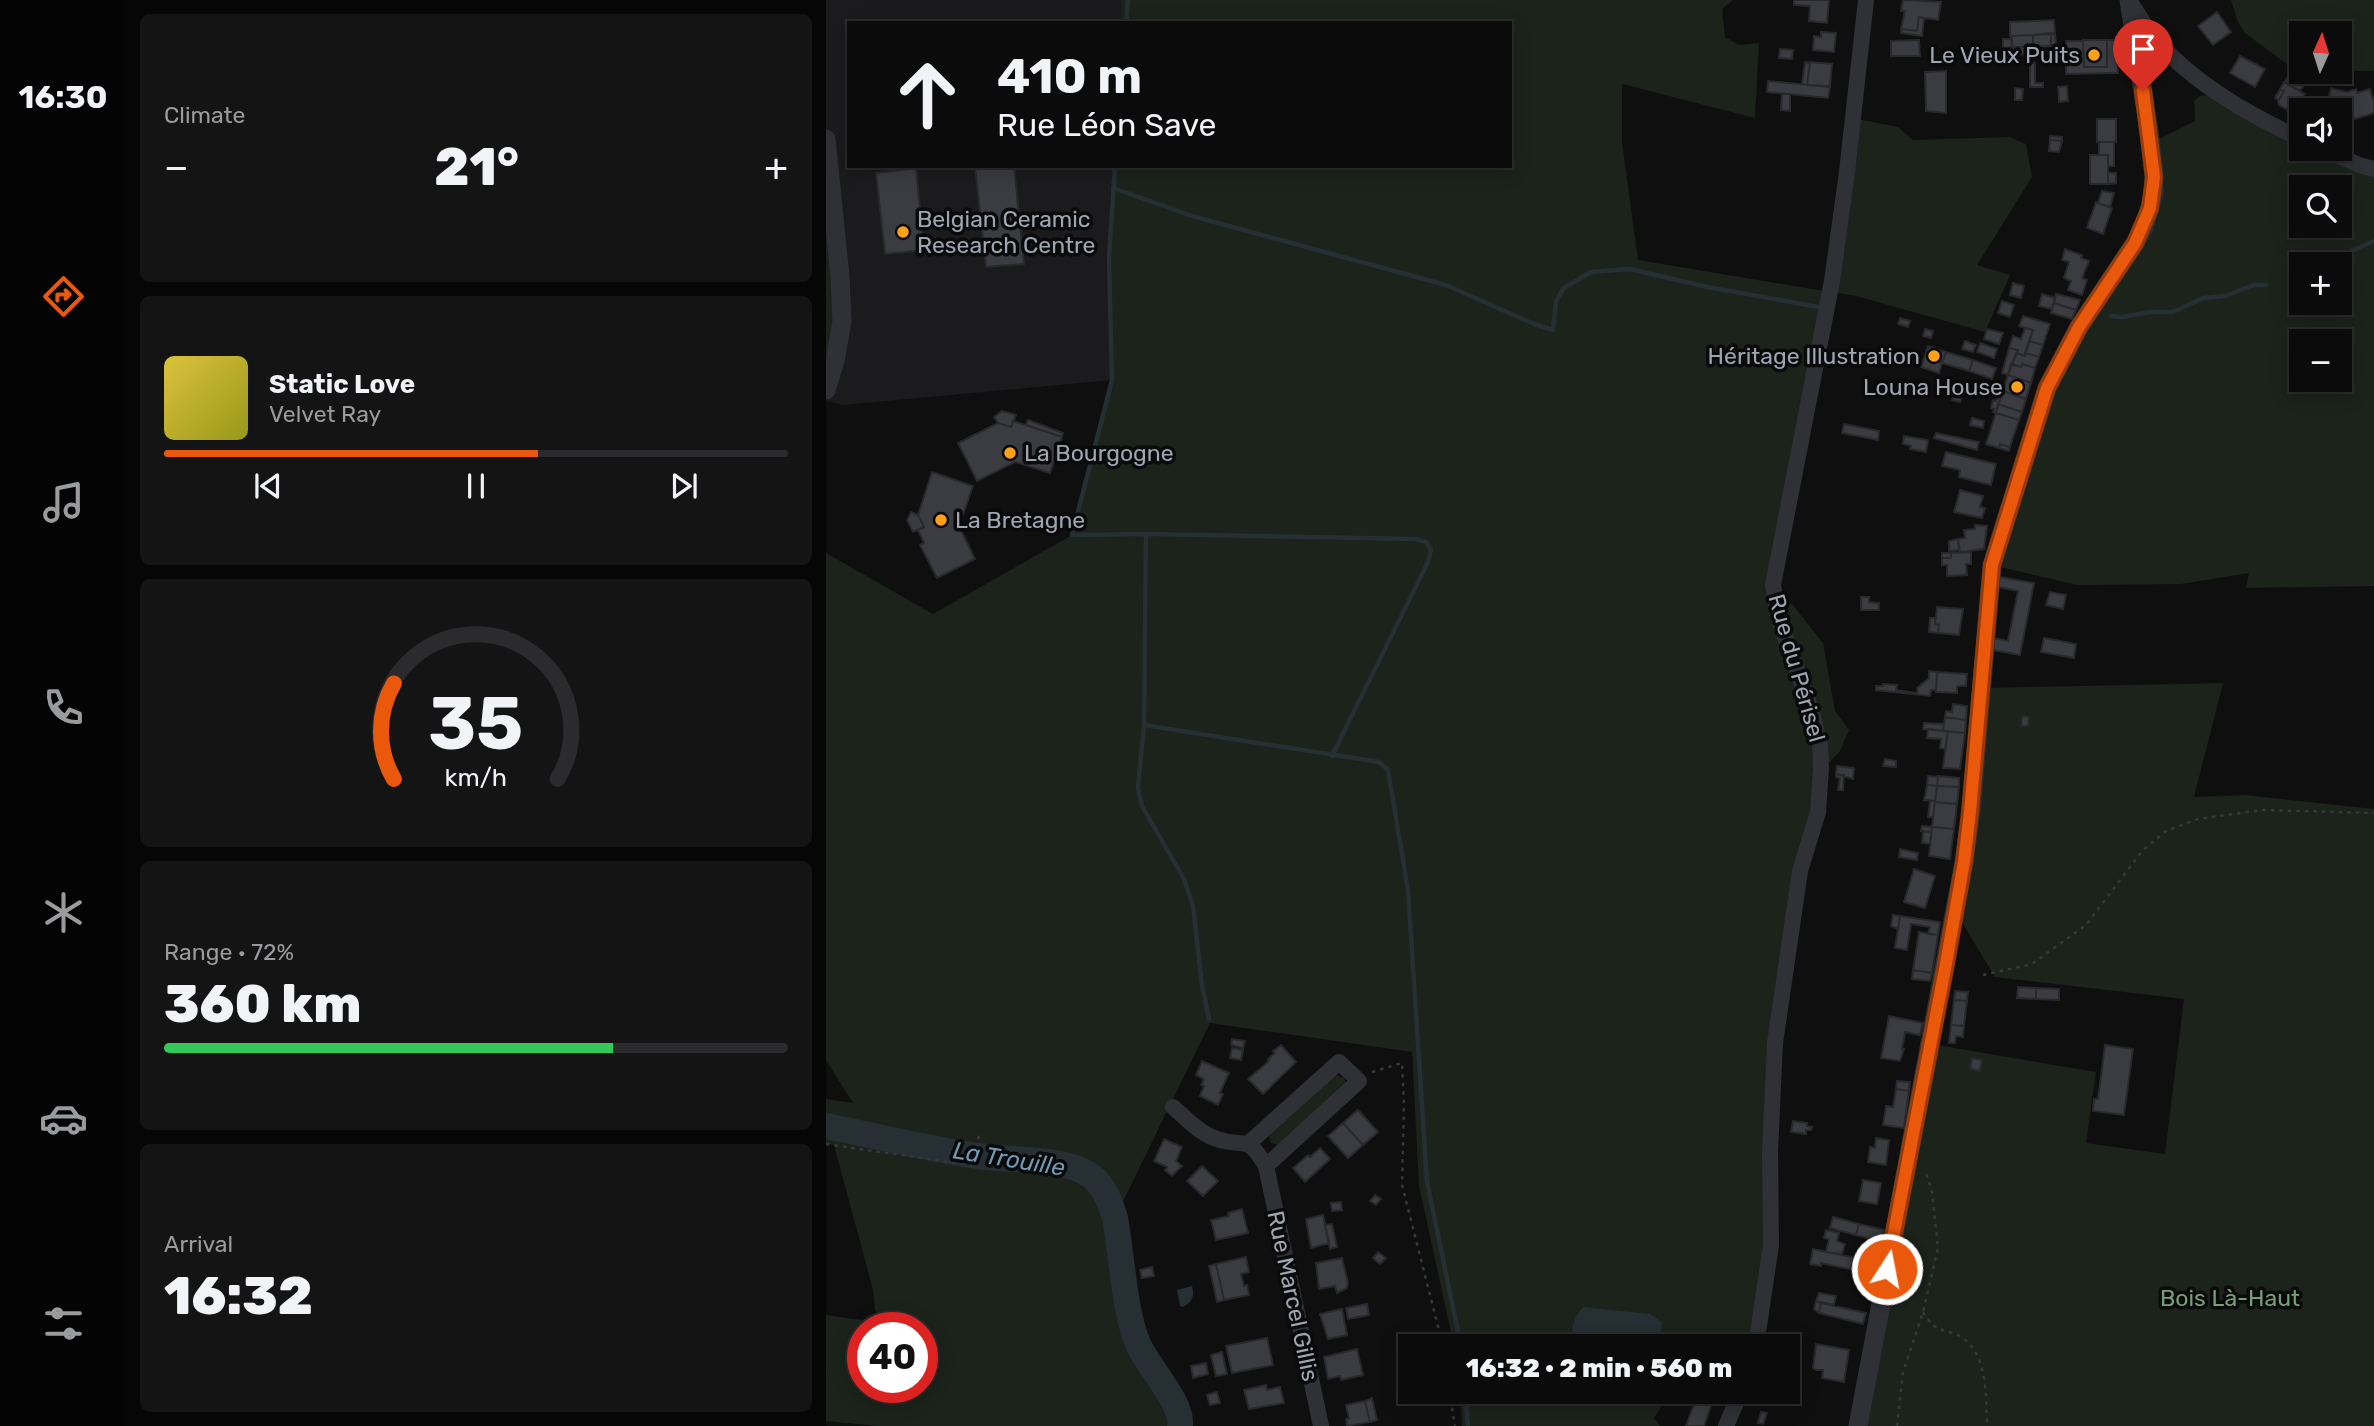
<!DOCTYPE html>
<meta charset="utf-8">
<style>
:root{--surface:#0b0b0c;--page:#141415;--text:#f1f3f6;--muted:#9a9b9d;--line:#2b2b2d;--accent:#ea580c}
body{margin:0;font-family:Rubik,sans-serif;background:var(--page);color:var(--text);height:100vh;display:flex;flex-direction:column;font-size:26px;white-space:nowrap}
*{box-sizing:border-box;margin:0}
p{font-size:23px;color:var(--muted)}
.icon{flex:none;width:38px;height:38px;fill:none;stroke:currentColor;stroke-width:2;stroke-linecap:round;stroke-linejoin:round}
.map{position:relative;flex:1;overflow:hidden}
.side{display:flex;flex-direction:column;gap:14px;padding:14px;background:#060607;width:700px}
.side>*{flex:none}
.top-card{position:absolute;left:21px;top:21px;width:665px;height:147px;border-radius:0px;box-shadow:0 4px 18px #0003,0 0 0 2px var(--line);background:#0b0b0c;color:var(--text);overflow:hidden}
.needle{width:46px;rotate:3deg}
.tools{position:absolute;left:1463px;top:21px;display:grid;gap:14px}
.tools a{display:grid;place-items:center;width:63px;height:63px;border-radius:0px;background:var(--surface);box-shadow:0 4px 18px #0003,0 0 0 2px var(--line);font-size:35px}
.speed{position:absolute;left:21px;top:1312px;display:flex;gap:14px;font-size:35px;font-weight:700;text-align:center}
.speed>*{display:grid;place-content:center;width:91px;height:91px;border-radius:50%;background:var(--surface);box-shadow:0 4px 18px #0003,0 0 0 2px var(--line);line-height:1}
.speed .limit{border:10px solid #d22;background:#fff;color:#111}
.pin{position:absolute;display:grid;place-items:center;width:60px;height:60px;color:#fff;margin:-72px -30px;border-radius:50% 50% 50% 0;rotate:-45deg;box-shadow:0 0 7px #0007}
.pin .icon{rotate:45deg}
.me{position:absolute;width:77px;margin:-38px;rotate:11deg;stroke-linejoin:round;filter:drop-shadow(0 0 5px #0008)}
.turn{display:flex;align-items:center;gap:24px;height:147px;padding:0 35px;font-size:32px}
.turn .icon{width:91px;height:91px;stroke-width:2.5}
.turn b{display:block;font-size:49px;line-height:60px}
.big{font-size:52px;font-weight:800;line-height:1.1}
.side .card{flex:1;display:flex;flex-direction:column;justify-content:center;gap:10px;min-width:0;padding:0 24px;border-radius:10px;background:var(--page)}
.side .dial{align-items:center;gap:0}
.dial svg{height:182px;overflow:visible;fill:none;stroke:var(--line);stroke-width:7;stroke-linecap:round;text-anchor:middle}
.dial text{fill:var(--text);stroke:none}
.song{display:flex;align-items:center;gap:21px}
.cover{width:84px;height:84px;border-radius:10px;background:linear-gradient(135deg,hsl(50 70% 55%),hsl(60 70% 35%))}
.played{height:7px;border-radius:4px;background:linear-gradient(90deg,var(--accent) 60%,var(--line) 60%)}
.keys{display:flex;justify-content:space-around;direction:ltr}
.heat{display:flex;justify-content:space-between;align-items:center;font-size:38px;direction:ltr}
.charge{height:10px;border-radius:5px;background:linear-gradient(90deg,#34c759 72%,var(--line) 0)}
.trip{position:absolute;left:572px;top:1334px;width:402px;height:70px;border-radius:0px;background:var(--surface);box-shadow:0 4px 18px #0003,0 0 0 2px var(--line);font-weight:800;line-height:70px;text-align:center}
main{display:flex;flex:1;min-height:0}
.tab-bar{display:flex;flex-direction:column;width:126px;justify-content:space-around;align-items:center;background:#040405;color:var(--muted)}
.tab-bar .icon{width:49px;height:49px}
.tab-bar .active{color:var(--accent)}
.tab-bar b{font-size:32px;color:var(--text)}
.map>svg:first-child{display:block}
</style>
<main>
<nav class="tab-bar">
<b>16:30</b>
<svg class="icon active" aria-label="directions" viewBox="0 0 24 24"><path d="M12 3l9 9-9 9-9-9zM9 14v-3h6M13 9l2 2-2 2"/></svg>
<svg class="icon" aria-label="music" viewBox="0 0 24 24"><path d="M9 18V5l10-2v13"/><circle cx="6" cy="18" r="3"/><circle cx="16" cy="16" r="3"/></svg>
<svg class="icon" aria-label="phone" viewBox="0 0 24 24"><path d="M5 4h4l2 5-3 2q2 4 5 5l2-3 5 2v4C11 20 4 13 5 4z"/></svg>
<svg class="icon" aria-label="climate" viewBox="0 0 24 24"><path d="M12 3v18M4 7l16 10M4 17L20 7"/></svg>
<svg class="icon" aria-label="car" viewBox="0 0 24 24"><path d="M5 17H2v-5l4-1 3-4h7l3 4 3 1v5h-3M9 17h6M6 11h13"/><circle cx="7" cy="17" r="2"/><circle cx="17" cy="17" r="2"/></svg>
<svg class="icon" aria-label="filters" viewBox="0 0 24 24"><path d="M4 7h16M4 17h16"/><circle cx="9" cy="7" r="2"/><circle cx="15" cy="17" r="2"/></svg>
</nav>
<section class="side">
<div class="card"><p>Climate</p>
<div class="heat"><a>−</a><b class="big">21°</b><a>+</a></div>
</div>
<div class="card">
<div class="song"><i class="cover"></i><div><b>Static Love</b><p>Velvet Ray</p></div></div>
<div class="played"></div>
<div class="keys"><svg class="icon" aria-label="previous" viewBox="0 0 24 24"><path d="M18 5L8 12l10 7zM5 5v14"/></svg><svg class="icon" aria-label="pause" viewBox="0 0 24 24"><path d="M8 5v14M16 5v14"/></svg><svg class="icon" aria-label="next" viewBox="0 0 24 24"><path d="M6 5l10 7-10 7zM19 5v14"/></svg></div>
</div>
<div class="card dial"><svg viewBox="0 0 100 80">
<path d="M14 69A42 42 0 1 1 86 69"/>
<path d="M14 69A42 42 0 0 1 14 27" stroke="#ea580c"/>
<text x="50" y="56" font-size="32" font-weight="700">35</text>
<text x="50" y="72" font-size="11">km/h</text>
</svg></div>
<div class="card"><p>Range · 72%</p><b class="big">360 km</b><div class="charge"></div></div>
<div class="card"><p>Arrival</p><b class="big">16:32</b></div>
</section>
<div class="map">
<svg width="1548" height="1426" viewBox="0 0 1548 1426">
<rect width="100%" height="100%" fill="#0f0f10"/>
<path fill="#1b1b1d" d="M0,0H295L294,23H23V166H288L283,261L286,380L17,405L0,401Z"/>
<path fill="#1b231b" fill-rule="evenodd" d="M295,0H907L896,9L899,37L913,45L933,43L929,118L796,84V142L812,260L1004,292L1027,118L1072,127L1087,140L1184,137L1200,144L1206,177L1151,265L1184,275L1159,332L1030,296L1005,292L949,603L966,604L997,643L1009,711L1023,730L1013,753L995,769L974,871L944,1151L930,1346H833L835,1322L745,1333L747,1346H628L593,1186L586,1052L384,1023L289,1218L307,1329H299L313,1364L345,1414V1426H52L0,1421V1315L57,1323L49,1310L47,1290L8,1145L0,1144V1099L27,1103L0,1060V553L107,614L246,535L286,380L283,258L288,166H684V23H294ZM37,1328H96V1388H37Z
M1405,0H1548V71H1514V33H1475V71H1470L1419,33L1412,22Z
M1393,94L1475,139V149H1497L1548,169V586L1420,588L1423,573L1355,584L1251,585L1166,565L1221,388L1318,227L1324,140L1335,138L1369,121L1368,101L1374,96ZM1475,187H1514V226H1475ZM1475,264H1514V303H1475ZM1475,341H1514V380H1475Z
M0,139L14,276L0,390Z
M1397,683L1368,797L1419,795L1548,809V1426H1032L1105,1044L1270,1072L1260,1143L1339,1154L1358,999L1169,977L1129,911L1155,688Z
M509,1075L518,1078L520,1085L453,1145L445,1143L443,1135Z
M634,1391H845L828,1418L834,1426H636Z"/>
<path fill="#252f34" d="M366,1286C369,1296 366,1302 357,1307L354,1306L351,1290Z
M757,1307L824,1314L836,1322L833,1346H747C745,1330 746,1319 757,1307Z
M329,1360L359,1411V1426H345V1414L313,1364Z"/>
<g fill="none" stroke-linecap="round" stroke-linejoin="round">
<path stroke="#252f34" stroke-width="4.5" d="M300,23L302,0
M289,166L283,258L286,380L246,535L320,534L318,725L312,788L316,806L358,879L367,906L376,985L383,1019
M287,188L366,216L620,285L708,324L727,330L730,301L738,288L765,272L804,269L881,287L993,307
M1497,264L1548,241
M1285,316L1296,317L1325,312H1347L1377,298L1399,296L1428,285H1440
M320,534L589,539L600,542L605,550L602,562L506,756
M318,725L553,762L562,770L582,890L601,1182L635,1346
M639,1391L642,1426"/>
<path stroke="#252f34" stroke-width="26" d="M0,1126C51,1136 101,1149 152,1156C181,1160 239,1158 262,1174C277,1183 284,1201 289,1218C296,1255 298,1313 313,1346C323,1368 357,1403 354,1426"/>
</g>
<path fill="#3b3c41" stroke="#29292c" stroke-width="2" d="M968,0H1003L1001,23L983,21L984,6L968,5Z
M1077,0L1115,2L1112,20L1093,17L1091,31L1075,29L1079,11H1075Z
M1391,12L1405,32L1387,45L1372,26Z
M1093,17L1098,18L1096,36L1075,33L1076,29L1091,31Z
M1228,20L1229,34L1184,36V22Z
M995,32L1010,33L1008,52L987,50L988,36L995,37Z
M1225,33L1229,34L1230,45L1225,46Z
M1225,33V46L1207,47V35Z
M1207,35V47H1186L1185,36Z
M1177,39H1186V47L1177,48Z
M1093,40L1094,56H1065V41Z
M1257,40H1281V67H1258Z
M1281,40H1291L1292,73L1240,74V41H1257L1258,67H1281Z
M1186,47H1207V54L1185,55Z
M954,49L967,50L966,59L953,58Z
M1414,56L1439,69L1429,87L1404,73Z
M979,62L984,63L981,85L976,84Z
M984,62L1006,64L1004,86L981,85Z
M1204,63H1209V83H1217V87H1204Z
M1120,71V113L1100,111L1099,72Z
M1464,73L1480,82L1474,91L1459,82Z
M942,81L1004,87L1002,98L941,92Z
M1458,82L1479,94L1471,109L1464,111L1453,105L1452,101L1458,91L1454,89Z
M1241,86L1242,101L1233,102L1232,87Z
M1189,88L1197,89L1196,100H1189Z
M1505,88L1521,92L1530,89L1531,93L1544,89L1548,102V113L1529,119L1514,115V110H1500Z
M1454,89L1458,91L1453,100L1449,98Z
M956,94H964V111L955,110Z
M1271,119H1290V142H1271Z
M1224,136L1236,137V141L1224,140Z
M1224,140L1236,141L1233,152L1223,151Z
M1273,142H1288V166H1282V155H1273Z
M1264,155H1282V184H1264Z
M149,166H188L198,264L160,267Z
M90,168L98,250L59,254L50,173Z
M1282,173H1290V183L1282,184Z
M1276,191L1288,193L1284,207L1272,203Z
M1270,202L1286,208L1277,234L1261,228Z
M1239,249L1256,255L1255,258L1263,261L1256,278L1261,280L1256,295L1242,290L1245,281L1238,278L1243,262L1236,260Z
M1187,283L1198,286L1195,298L1184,295Z
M1216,294L1229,298L1226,309L1213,306Z
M1230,294L1254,300L1250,310L1228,303Z
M1176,301L1188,305L1184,317L1172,313Z
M1228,303L1250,310L1246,319L1225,313Z
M1197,316L1224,324L1217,345L1203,341L1207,330L1193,326Z
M1074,318L1084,321L1082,327L1072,324Z
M1199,328L1207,330L1199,356L1191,353L1192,350L1183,348L1187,336L1195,339Z
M1099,329L1107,331L1105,338L1097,336Z
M1161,329L1177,333L1173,344L1158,339Z
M1139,341L1150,345L1147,352L1136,349Z
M1203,341L1217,345L1213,357L1199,353Z
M1154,343L1171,349L1168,358L1151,352Z
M1102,346L1114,350L1110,360L1116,363L1113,373L1095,367Z
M1183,348L1192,350L1182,375L1176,373Z
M1114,350L1120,352L1116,363L1110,360Z
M1120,352L1147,360L1143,371L1116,363Z
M1190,353L1199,356V353L1213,357L1209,368L1196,364L1195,367L1186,364Z
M1147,360L1170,368L1166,379L1143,371Z
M1185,364L1195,367L1196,364L1209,368L1205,383L1182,375Z
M1182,375L1205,383L1200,399L1177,391Z
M1177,391L1200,399L1196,412L1172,404Z
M1173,392L1176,393L1170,413L1167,412L1168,409L1165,408L1167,400L1170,401Z
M1128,393L1136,395L1134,402L1126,400Z
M1172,404L1196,412L1193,420L1170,413Z
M176,411L190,415L185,427L172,423L168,417Z
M1170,413L1193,420L1184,447L1174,444L1173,448L1160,444Z
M1146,418L1158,421L1157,428L1144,425Z
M202,420L237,433L236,437L200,425Z
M187,421L236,437L224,473L189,462L151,481L132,443L172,423L185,427Z
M1018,424L1053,431L1052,440L1016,433Z
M1110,433L1153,442L1151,450L1108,438Z
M1078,436L1102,440L1100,452L1084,449L1085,446L1077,444Z
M1174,444L1184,447L1183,451L1173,448Z
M1120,452L1170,464L1165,485L1133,477L1134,470L1116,466Z
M106,472L147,486L133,526L149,559L111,578L94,545L98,543L92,530L98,527L92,515Z
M1134,490L1157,496L1154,507L1159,508L1156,518L1128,512Z
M85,512L92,515L98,527L87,532L81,520Z
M1149,525L1161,526L1158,549L1134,552L1132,539L1139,538L1138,530L1149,529Z
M1132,539L1133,550L1123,551V541Z
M1145,552V564H1140L1141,575L1121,576V565H1116V558H1125V553Z
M1116,553H1125V558H1116Z
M1174,577L1208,583L1194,655L1162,649L1163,637L1182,641L1192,591L1172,587Z
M1224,592L1240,595L1237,609L1220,605Z
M1035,597H1043V602L1053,603V610H1035Z
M1111,607L1137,609L1133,635L1112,633L1113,625L1109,624Z
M1104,618H1109V624L1113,625L1112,633L1103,632Z
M1218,638L1250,644L1248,658L1215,652Z
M1103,671L1111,672L1110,690H1105L1104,696L1050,690V686H1057V684L1071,685L1070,690L1089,693L1092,692L1091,688L1103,678Z
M1111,672L1141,674L1140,686H1131V693L1110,692Z
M1127,704L1141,706L1140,720L1119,717L1120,711L1126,712Z
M1196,716L1203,717L1202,726H1195Z
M1119,717L1140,720L1139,733L1117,731Z
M1098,723L1118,724L1117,731L1097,729Z
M1102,729L1122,731L1119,749L1114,748L1115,739L1101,738Z
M1122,731L1139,733L1134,769L1117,768Z
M1059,759L1070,761V767L1057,766Z
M1011,766L1028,768L1027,779L1010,774Z
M1010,774L1018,775L1017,790H1012L1014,778L1010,777Z
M1102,776L1112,777L1111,786L1101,785Z
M1112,776L1133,778V787L1111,786Z
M1101,785L1111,786L1109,801L1098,800Z
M1111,786L1133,787L1131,804L1109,802Z
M1104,801H1109L1107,817H1102Z
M1109,802L1131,804L1128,829L1106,827Z
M1096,826L1106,827L1105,832L1095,831Z
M1106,827L1128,829L1124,859L1103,856Z
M1097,831L1105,832L1104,844L1096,843Z
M1074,849L1092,853L1091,860L1073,857Z
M1088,869L1109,876L1099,908L1078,902Z
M1067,915L1074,916L1072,929L1065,926Z
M1074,916L1114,922L1112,935L1102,934L1104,927L1085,924L1081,950L1069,948Z
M1093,932L1112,935L1106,973L1087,970Z
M1087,970L1106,973L1104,981L1086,979Z
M1192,987L1210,988V999L1191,998Z
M1210,988L1233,989V1000L1210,999Z
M1129,991L1142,992L1141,1001L1128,1000Z
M1128,1000L1141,1001L1138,1026L1125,1025Z
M1063,1016L1097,1023L1094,1035L1079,1032L1076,1049H1078L1074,1061L1055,1058Z
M1125,1025L1138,1026L1137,1037L1130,1036L1129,1043H1123Z
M406,1039L419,1041L417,1048L405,1045Z
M455,1045L470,1062L437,1094L422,1079L443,1061L442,1059L449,1053L447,1051Z
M1279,1045L1307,1049L1298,1115L1267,1111L1268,1099H1272Z
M406,1048L417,1050L415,1060L404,1058Z
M1146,1058L1156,1060L1154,1071L1144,1069Z
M376,1061L403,1073L394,1093L397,1094L392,1105L374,1096L378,1086L375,1085L378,1079L370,1075Z
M1071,1081L1084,1082L1083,1091L1070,1089Z
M1070,1089L1083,1091L1078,1128L1057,1125L1060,1106L1067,1107Z
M532,1110L552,1132L537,1145L517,1123Z
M967,1121L981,1123V1126L986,1127L985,1130H980V1134L965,1132Z
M517,1123L537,1145L522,1158L502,1136Z
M1050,1138L1063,1140L1060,1165L1042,1162L1044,1147L1049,1148Z
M338,1139L356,1147L350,1161L356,1166L346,1176L339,1170L341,1167L328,1161Z
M494,1148L504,1159L479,1182L467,1168L482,1155L484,1157Z
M376,1166L392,1181L377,1196L361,1181Z
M1037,1180L1055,1183L1051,1204L1033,1201Z
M549,1195L555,1199L550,1205L544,1201Z
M515,1202L516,1210L506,1211L505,1203Z
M416,1209L422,1233L390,1240L385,1220L403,1216L402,1213Z
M497,1215L503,1243L485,1248L480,1219Z
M1007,1217L1033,1224L1030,1235L1004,1228Z
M506,1224L511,1247L504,1249L499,1225Z
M1033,1224L1058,1230L1055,1242L1030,1235Z
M1000,1230L1013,1233L1011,1241L1019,1244L1016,1254L1000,1252L1003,1239L998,1238Z
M987,1249L1049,1262L1047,1274L995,1263V1266L984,1264Z
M552,1252L560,1258L554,1264L547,1258Z
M420,1257L423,1272L415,1274L418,1286L421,1285L423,1295L398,1300L390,1264Z
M516,1258L522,1283L521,1288L511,1293L509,1286L493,1289L490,1263Z
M390,1264L398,1300L391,1302L383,1266Z
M326,1267L328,1276L316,1278L314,1270Z
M993,1293L1010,1296L1008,1305L990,1301Z
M990,1301L995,1303L993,1313L988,1309Z
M995,1303L1040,1313L1037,1324L993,1313Z
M541,1304L543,1315L522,1319L520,1308Z
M516,1309L521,1335L502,1339L494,1314Z
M441,1338L447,1365L406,1373L400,1346Z
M990,1344L1023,1350L1018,1382L996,1378L997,1370H990L987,1368Z
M531,1349L537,1375L515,1380L514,1376L502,1379L498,1357Z
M396,1352L401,1374L390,1376L385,1355Z
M97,1363H103V1372H97Z
M380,1363L382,1374L367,1378L365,1366Z
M440,1385L441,1390L454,1387L458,1403L423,1409L418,1390Z
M391,1392L394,1403L384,1405L381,1395Z
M872,1393L888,1397L878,1426H860Z
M546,1398L551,1420L544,1422L539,1401Z
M539,1401L544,1422L521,1426L520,1419L523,1418L520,1405Z
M935,1412L941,1413L937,1424L932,1423Z"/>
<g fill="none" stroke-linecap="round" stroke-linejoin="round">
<path stroke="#35383d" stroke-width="2.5" stroke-dasharray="3.5 5" stroke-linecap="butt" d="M1157,975L1206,964L1260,925L1317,850L1340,831L1372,819L1436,810L1548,813
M546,1072L576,1063L578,1104L576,1185L617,1346
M0,1144L150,1166L153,1133
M1097,1312C1112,1337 1119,1326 1137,1338C1162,1356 1160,1399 1161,1426
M623,1391L629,1426
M1071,1426L1077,1372L1097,1312L1112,1248L1106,1192L1099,1169"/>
<path stroke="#303136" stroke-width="16" d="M1304,2C1313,15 1321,30 1332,42C1370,85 1424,115 1475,139
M1497,149L1533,165L1548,169
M347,1107C360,1118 374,1134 391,1139C421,1149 419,1132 440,1166L495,1426
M423,1143L513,1062L533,1081L440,1166
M930,1346L945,1245L944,1151L949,1043L974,871L992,812L995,769L994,745L985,709L953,620L947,585L1006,281L1021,172L1040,0
M900,1426L915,1391"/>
<path stroke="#303136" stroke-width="19" d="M0,139L14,276L16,321L9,361L0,390
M1032,1426L1138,862L1145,812L1166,565L1221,388L1253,327L1309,243L1318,227L1328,193V177L1323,131L1303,0"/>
</g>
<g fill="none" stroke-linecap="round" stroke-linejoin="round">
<defs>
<path id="route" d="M1061,1269L1119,969L1138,862L1144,812L1166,565L1221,388L1253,327L1309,243L1324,208L1328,177L1317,91"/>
</defs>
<use href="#route" stroke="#983908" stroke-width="18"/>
<use href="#route" stroke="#ea580c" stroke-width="12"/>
</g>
<g fill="#ffa118" stroke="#0a0a0b" stroke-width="2.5">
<circle cx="1268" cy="55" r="7"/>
<circle cx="77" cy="232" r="7"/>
<circle cx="1108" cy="356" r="7"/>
<circle cx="1191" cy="387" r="7"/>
<circle cx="184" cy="453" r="7"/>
<circle cx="115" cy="520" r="7"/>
</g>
<g text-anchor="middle" stroke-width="7" stroke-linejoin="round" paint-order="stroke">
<g font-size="23" fill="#9fa6b3" stroke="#0a0a0b" text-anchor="end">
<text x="1254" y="63">Le Vieux Puits</text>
<text x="91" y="227" text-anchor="start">Belgian Ceramic<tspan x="91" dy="26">Research Centre</tspan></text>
<text x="1094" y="364">Héritage Illustration</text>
<text x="1177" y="395">Louna House</text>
<text x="198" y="461" text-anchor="start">La Bourgogne</text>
<text x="129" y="528" text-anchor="start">La Bretagne</text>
</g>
<g font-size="23" fill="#9fa6b3" stroke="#0a0a0b">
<text transform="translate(971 668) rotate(74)" y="8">Rue du Périsel</text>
<text transform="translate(467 1296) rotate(78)" y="8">Rue Marcel Gillis</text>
</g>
<g font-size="23" fill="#74a074" stroke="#0a0a0b">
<text x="1404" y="1306">Bois Là-Haut</text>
</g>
<g font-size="24" font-style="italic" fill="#7298b2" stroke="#0a0a0b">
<text transform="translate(183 1159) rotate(9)" y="8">La Trouille</text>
</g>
</g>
</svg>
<div class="tools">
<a><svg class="needle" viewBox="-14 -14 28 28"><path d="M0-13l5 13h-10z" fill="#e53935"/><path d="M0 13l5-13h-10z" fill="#9a9b9d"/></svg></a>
<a><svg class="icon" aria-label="sound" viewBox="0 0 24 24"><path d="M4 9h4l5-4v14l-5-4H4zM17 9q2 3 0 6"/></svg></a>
<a><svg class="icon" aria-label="search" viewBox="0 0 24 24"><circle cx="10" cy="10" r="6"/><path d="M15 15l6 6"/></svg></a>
<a>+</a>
<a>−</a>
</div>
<div class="speed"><div class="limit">40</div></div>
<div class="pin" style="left:1317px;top:91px;background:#d93025"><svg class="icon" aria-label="arrive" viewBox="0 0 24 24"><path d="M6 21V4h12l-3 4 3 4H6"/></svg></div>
<svg class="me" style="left:1061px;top:1269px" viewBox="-20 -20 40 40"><circle r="17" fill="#ea580c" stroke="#fff" stroke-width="3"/><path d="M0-11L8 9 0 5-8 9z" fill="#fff"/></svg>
<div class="trip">16:32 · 2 min · 560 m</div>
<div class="top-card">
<div class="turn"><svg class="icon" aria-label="ahead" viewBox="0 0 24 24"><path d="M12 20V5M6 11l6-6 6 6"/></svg><div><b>410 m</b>Rue Léon Save</div></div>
</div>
</div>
</main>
